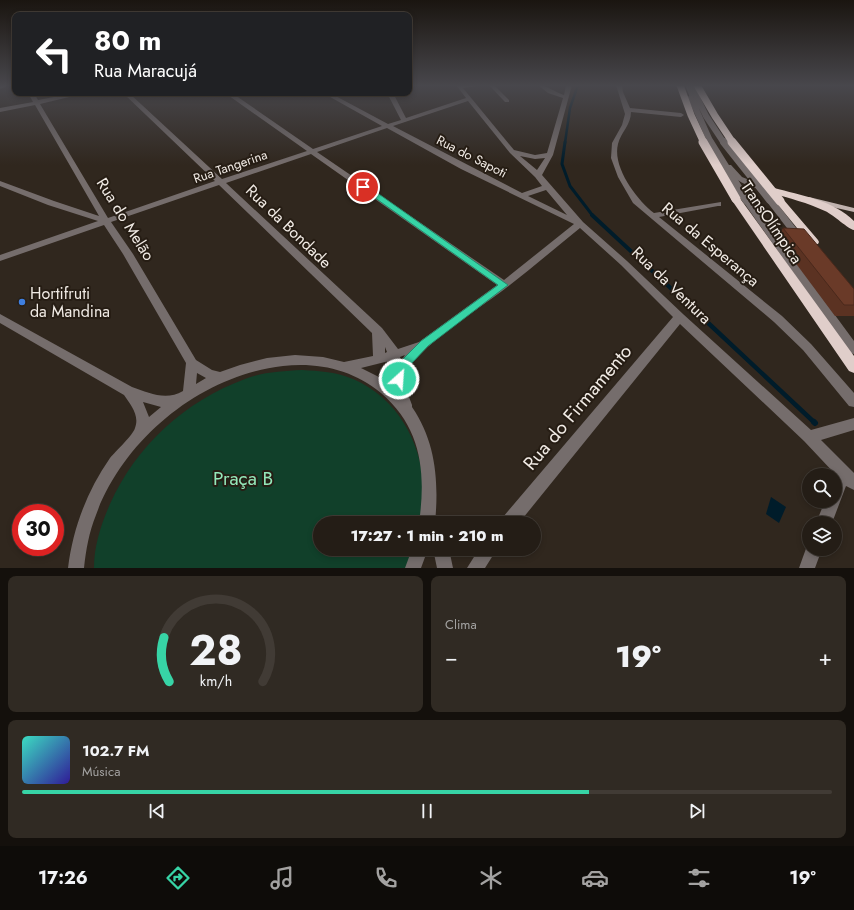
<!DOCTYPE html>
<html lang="pt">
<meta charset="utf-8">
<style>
:root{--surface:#241d16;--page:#302a23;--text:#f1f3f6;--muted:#a3a2a1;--line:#413b35;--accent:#37d4a6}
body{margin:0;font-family:Jost,sans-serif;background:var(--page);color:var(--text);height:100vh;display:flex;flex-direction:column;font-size:15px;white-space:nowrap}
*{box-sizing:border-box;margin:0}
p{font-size:13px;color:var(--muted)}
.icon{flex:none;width:22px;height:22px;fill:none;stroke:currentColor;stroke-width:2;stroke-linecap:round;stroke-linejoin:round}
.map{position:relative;height:568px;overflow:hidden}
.details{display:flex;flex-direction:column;gap:8px;padding:8px;background:#14100c;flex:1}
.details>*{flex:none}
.guide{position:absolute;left:12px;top:12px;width:400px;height:84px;border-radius:8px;box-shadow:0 2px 6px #0003,0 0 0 1px var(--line);background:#202124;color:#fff;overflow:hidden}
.controls{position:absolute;left:802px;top:468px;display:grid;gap:8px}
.controls a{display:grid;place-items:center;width:40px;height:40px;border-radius:50%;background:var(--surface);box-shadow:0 2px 6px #0003,0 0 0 1px var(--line);font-size:20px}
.speed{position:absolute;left:12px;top:504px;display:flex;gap:8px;font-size:20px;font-weight:700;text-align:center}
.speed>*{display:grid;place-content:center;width:52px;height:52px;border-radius:50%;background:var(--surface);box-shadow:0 2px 6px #0003,0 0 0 1px var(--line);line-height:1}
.speed .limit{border:6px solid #d22;background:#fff;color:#111}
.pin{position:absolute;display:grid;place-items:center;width:34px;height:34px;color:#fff;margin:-17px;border:2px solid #fff;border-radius:50%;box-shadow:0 1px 4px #0007}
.me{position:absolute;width:44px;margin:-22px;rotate:26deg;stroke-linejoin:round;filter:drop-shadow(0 0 3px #0008)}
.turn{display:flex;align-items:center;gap:14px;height:84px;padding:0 16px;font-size:18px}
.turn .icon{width:52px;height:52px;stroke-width:2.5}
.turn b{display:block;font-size:28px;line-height:34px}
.big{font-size:30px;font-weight:800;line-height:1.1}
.details .card{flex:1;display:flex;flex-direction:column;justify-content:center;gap:6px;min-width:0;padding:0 14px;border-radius:8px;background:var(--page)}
.details .dial{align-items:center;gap:0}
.dial svg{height:104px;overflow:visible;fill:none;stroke:var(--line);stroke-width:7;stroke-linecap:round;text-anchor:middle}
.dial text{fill:var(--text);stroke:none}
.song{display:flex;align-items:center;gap:12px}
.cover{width:48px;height:48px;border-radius:6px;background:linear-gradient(135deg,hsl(170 70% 55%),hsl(250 70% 35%))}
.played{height:4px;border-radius:2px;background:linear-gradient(90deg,var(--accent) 70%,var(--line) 70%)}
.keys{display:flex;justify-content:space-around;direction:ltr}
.heat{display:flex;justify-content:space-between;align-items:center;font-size:22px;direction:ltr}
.details .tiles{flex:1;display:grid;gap:8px;grid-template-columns:1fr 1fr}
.card:last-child{grid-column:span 2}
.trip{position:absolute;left:313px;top:516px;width:228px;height:40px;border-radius:20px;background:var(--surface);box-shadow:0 2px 6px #0003,0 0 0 1px var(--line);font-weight:800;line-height:40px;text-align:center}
.dock{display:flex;height:64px;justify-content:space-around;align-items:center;background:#0e0c09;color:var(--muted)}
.dock .icon{width:28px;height:28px}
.dock .selected{color:var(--accent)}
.dock b{font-size:18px;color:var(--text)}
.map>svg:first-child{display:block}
</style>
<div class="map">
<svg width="854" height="568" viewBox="0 0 854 568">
<rect width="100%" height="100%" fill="#30271e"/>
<path fill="#11402a" d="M302,370C319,371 337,372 353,379C397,398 420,440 424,486C425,498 422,511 421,523H320V549H414L406,568H94C94,546 101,524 110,504C136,446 185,401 245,379C263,372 283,371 302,370Z"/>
<path fill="#001c2a" d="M771,497L786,507L779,523L766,514Z"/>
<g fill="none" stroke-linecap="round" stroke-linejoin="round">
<path stroke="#001c2a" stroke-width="2.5" d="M565,143L570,108L578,85"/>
<path stroke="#001c2a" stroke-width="3" d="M565,142L562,164L570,186L593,216"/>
<path stroke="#001c2a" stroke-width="4" d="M592,215L691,307"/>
<path stroke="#001c2a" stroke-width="4.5" d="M690,306L815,423"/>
<path stroke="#001c2a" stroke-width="6" d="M814,422L815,423"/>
<path fill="#756d6c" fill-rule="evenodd" d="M0,85H9L0,89Z
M456,85H484L463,88L514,150L535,155L547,153L563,98L548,93L538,85C546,85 555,92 564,95L566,85H572L553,155L542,175L583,222L627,261L683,314L811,430L854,418V430L821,440L854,473V490L846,486L832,523H816L825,501H835L836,475L804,441L680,324L519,523H501L503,517L673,317L621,265L580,228C555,248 531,269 506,288C484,305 419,347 408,370C403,382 408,394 412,405V407C436,442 439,482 435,523H419C426,473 422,428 381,393C353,370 319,362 283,366C202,375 124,438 96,515C89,532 86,550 84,568H68C73,528 87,491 110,458C116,451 133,435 135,428C140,415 130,404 124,395L0,323V314L132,387C149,393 166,401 183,391L186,363L123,254L104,225L0,261V255L98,221L48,205L0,186V181L54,201L99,216L35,105L0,112V108L33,102L28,93H34L38,100L75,93H86L40,104L108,218L215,181L123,93H129L222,179L307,151L225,93H232L313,149L382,126L323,93H330L388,124L401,120L387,93H393L406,118L466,98ZM468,101L510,153L535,177L542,186L522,193L393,126ZM387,128L461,169L574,224L504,280L317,152ZM311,154L497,285L419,342L398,349L382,328L226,183ZM520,156L535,159L545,158L537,170ZM219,185L372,333L373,356L344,362L323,357L295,355L267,358L240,365L220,372L212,370L196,360L133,254L111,222ZM546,190L567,215L528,196ZM385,347L387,352L385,353ZM405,355L401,361L400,357ZM389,361L395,389L379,377L361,368ZM197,373L206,378L196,384ZM143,402L161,407L149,417Z
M489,85H494L509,100V102H505Z
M616,85H622L623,92L630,108L681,113L684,115L681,117L631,112C631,125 621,132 618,144C612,167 637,200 654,213L721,202V206H718L659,217L782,316L811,344L854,393V407L849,406L803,350L774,322L633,203L618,177L611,158L612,143L622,125L625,114Z
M685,85H691L700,108L699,109L694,108Z
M725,165H731L742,177L771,189L767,191C749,187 735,182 724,167Z
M743,198H749L854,341V354L850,353L742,200Z
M767,198H773L803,237L804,239L803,241H797L767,202Z
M808,543L809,549H822L815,568H799Z
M412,549H428L421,568H405Z
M433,549H449L453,568H437Z
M479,549H497L485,568H467Z"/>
<path fill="#c1b3af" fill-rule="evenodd" d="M806,197H809L854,208V212L806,201Z"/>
<path fill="#e0ceca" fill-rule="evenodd" d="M774,188C800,195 835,201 854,221V230C848,229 834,215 825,211C808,203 789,198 771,193L769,191Z
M736,196L739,197L854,356V373L849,371L731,199Z
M780,198L783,199L818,240L819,242L818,244H810L775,201Z"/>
<path stroke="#756d6c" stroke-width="6" d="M691,85L706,116L724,143
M691,98L711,143"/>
<path stroke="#756d6c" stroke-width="8" d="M710,142L746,200
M724,142L770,200"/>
<path stroke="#e0ceca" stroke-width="7" d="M680,85L691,115L704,143
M697,85L715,116L733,143"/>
<path stroke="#e0ceca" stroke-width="9" d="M703,142L736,199
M732,142L780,201"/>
</g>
<path fill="#5b3222" d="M783,228L854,289V316H835L777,238Z"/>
<path fill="#6a3a28" stroke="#4a291c" d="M783,228L804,229L854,289V305H844Z"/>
<linearGradient id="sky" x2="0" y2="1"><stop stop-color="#1a1510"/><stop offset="0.52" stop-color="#48474c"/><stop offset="1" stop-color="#48474c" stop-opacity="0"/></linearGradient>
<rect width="854" height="165" fill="url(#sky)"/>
<path fill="#37d4a6" stroke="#248a6c" d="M361,185H366L508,285L428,346L411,364L403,382L399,384L395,382L393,379L403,359L421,341L498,285L361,188Z"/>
<circle fill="#3f7fe0" stroke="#261d14" stroke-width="1.5" cx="22" cy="302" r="4"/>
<g text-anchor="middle" stroke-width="4" stroke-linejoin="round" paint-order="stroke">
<g font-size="13" fill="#f1ebe5" stroke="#261d14">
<text transform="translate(472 156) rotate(27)" y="5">Rua do Sapoti</text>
<text transform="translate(230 166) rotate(-19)" y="5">Rua Tangerina</text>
</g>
<g font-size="16" fill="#f1ebe5" stroke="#261d14">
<text transform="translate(126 219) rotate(58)" y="6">Rua do Melão</text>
<text transform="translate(772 222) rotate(56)" y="6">TransOlímpica</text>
<text transform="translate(289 226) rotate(44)" y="6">Rua da Bondade</text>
<text transform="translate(711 244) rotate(40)" y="6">Rua da Esperança</text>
<text transform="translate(672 285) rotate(44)" y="6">Rua da Ventura</text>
</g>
<g font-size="16" fill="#f1ebe5" stroke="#261d14" text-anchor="start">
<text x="30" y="299">Hortifruti<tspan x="30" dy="18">da Mandina</tspan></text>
</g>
<g font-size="19" fill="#f1ebe5" stroke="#261d14">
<text transform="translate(577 407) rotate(-50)" y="7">Rua do Firmamento</text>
</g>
<g font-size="19" fill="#94e8ba" stroke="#261d14">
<text x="243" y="485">Praça B</text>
</g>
</g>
</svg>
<div class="controls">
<a><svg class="icon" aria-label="search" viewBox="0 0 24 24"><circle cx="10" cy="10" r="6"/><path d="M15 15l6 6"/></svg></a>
<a><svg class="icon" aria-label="layers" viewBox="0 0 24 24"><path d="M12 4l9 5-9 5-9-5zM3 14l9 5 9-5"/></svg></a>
</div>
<div class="speed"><div class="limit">30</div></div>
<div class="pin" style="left:363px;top:187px;background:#d93025"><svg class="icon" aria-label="arrive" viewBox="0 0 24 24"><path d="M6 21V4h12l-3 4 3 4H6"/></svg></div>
<svg class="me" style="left:399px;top:379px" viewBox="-20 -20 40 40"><circle r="17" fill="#37d4a6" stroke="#fff" stroke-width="3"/><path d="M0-11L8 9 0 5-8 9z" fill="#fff"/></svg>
<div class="trip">17:27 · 1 min · 210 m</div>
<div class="guide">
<div class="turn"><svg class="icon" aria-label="left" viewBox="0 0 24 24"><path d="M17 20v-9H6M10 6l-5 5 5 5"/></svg><div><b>80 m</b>Rua Maracujá</div></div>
</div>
</div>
<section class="details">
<div class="tiles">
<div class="card dial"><svg viewBox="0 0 100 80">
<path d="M14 69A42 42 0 1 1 86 69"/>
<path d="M14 69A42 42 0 0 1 10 35" stroke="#37d4a6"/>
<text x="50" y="56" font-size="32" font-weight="700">28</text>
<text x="50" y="72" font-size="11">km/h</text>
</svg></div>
<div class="card"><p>Clima</p>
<div class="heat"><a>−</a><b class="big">19°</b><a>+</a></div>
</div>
<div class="card">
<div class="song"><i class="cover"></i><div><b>102.7 FM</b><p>Música</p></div></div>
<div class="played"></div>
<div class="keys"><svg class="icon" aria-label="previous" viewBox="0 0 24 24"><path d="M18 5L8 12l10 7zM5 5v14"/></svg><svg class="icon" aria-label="pause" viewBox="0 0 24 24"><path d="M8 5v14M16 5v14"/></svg><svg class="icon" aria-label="next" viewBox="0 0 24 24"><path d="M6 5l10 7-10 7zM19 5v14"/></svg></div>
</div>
</div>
</section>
<nav class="dock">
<b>17:26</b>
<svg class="icon selected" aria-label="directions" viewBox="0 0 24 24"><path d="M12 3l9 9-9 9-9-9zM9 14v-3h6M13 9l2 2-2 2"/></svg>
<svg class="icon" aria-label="music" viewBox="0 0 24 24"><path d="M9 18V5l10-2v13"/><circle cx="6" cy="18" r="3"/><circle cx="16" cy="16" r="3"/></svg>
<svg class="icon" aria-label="phone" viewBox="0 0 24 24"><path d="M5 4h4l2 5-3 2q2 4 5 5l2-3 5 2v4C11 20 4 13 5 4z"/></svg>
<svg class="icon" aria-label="climate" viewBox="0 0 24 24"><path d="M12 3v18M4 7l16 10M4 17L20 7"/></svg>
<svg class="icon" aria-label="car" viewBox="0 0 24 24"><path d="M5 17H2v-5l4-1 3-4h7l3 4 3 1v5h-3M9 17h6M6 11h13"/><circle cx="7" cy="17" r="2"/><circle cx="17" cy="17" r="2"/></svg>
<svg class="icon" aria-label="filters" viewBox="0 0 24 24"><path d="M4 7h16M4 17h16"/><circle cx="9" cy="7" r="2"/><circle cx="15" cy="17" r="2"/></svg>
<b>19°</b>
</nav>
